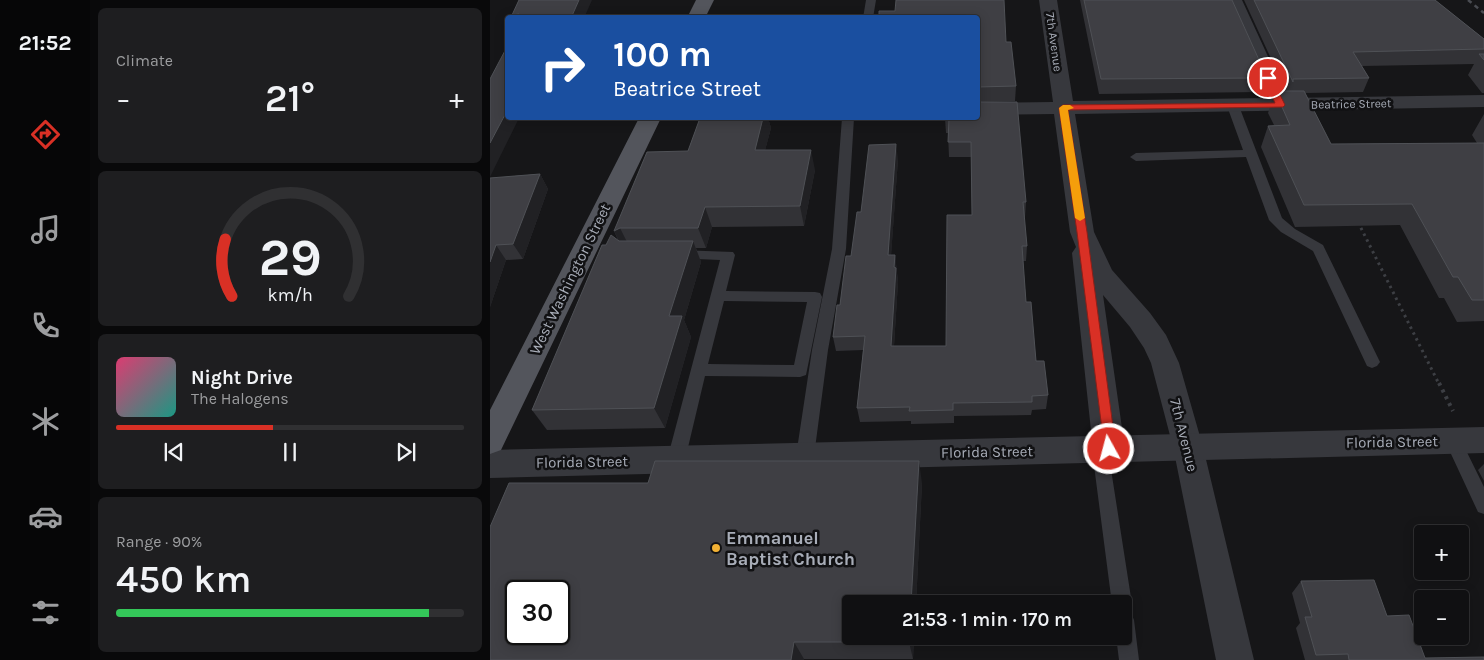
<!DOCTYPE html>
<meta charset="utf-8">
<style>
:root{--surface:#101012;--page:#1e1e20;--text:#f1f3f6;--muted:#9c9d9f;--line:#303032;--accent:#d93025}
body{margin:0;font-family:Karla,sans-serif;background:var(--page);color:var(--text);height:100vh;display:flex;flex-direction:column;font-size:19px;white-space:nowrap}
*{box-sizing:border-box;margin:0}
p{font-size:16px;color:var(--muted)}
.icon{flex:none;width:28px;height:28px;fill:none;stroke:currentColor;stroke-width:2;stroke-linecap:round;stroke-linejoin:round}
.map{position:relative;flex:1;overflow:hidden}
.sheet{display:flex;flex-direction:column;gap:8px;padding:8px;background:#09090a;width:400px}
.sheet>*{flex:none}
.hud{position:absolute;left:15px;top:15px;width:475px;height:105px;border-radius:5px;box-shadow:0 2px 12px #0003,0 0 0 1px var(--line);background:#1a4fa0;color:#fff;overflow:hidden}
.fabs{position:absolute;left:924px;top:525px;display:grid;gap:10px}
.fabs a{display:grid;place-items:center;width:55px;height:55px;border-radius:5px;background:var(--surface);box-shadow:0 2px 12px #0003,0 0 0 1px var(--line);font-size:25px}
.speed{position:absolute;left:15px;top:580px;display:flex;gap:10px;font-size:25px;font-weight:700;text-align:center}
.speed>*{display:grid;place-content:center;width:65px;height:65px;border-radius:50%;background:var(--surface);box-shadow:0 2px 12px #0003,0 0 0 1px var(--line);line-height:1}
.speed .limit{border:2px solid #111;border-radius:8px;background:#fff;color:#111}
.pin{position:absolute;display:grid;place-items:center;width:42px;height:42px;color:#fff;margin:-21px;border:2px solid #fff;border-radius:50%;box-shadow:0 1px 5px #0007}
.me{position:absolute;width:55px;margin:-28px;rotate:353deg;stroke-linejoin:round;filter:drop-shadow(0 0 4px #0008)}
.turn{display:flex;align-items:center;gap:18px;height:105px;padding:0 25px;font-size:22px}
.turn .icon{width:65px;height:65px;stroke-width:2.5}
.turn b{display:block;font-size:35px;line-height:42px}
.big{font-size:38px;font-weight:600;line-height:1.1}
.sheet .widget{flex:1;display:flex;flex-direction:column;justify-content:center;gap:8px;min-width:0;padding:0 18px;border-radius:8px;background:var(--page)}
.sheet .dial{align-items:center;gap:0}
.dial svg{height:130px;overflow:visible;fill:none;stroke:var(--line);stroke-width:7;stroke-linecap:round;text-anchor:middle}
.dial text{fill:var(--text);stroke:none}
.song{display:flex;align-items:center;gap:15px}
.cover{width:60px;height:60px;border-radius:8px;background:linear-gradient(135deg,hsl(340 70% 55%),hsl(170 70% 35%))}
.played{height:5px;border-radius:2px;background:linear-gradient(90deg,var(--accent) 45%,var(--line) 45%)}
.keys{display:flex;justify-content:space-around;direction:ltr}
.heat{display:flex;justify-content:space-between;align-items:center;font-size:28px;direction:ltr}
.charge{height:8px;border-radius:4px;background:linear-gradient(90deg,#34c759 90%,var(--line) 0)}
.trip{position:absolute;left:352px;top:595px;width:290px;height:50px;border-radius:5px;background:var(--surface);box-shadow:0 2px 12px #0003,0 0 0 1px var(--line);font-weight:600;line-height:50px;text-align:center}
main{display:flex;flex:1;min-height:0}
.menu{display:flex;flex-direction:column;width:90px;justify-content:space-around;align-items:center;background:#060607;color:var(--muted)}
.menu .icon{width:35px;height:35px}
.menu .active{color:var(--accent)}
.menu b{font-size:22px;color:var(--text)}
.map>svg:first-child{display:block}
</style>
<main>
<nav class="menu">
<b>21:52</b>
<svg class="icon active" aria-label="directions" viewBox="0 0 24 24"><path d="M12 3l9 9-9 9-9-9zM9 14v-3h6M13 9l2 2-2 2"/></svg>
<svg class="icon" aria-label="music" viewBox="0 0 24 24"><path d="M9 18V5l10-2v13"/><circle cx="6" cy="18" r="3"/><circle cx="16" cy="16" r="3"/></svg>
<svg class="icon" aria-label="phone" viewBox="0 0 24 24"><path d="M5 4h4l2 5-3 2q2 4 5 5l2-3 5 2v4C11 20 4 13 5 4z"/></svg>
<svg class="icon" aria-label="climate" viewBox="0 0 24 24"><path d="M12 3v18M4 7l16 10M4 17L20 7"/></svg>
<svg class="icon" aria-label="car" viewBox="0 0 24 24"><path d="M5 17H2v-5l4-1 3-4h7l3 4 3 1v5h-3M9 17h6M6 11h13"/><circle cx="7" cy="17" r="2"/><circle cx="17" cy="17" r="2"/></svg>
<svg class="icon" aria-label="filters" viewBox="0 0 24 24"><path d="M4 7h16M4 17h16"/><circle cx="9" cy="7" r="2"/><circle cx="15" cy="17" r="2"/></svg>
</nav>
<section class="sheet">
<div class="widget"><p>Climate</p>
<div class="heat"><a>−</a><b class="big">21°</b><a>+</a></div>
</div>
<div class="widget dial"><svg viewBox="0 0 100 80">
<path d="M14 69A42 42 0 1 1 86 69"/>
<path d="M14 69A42 42 0 0 1 10 34" stroke="#d93025"/>
<text x="50" y="56" font-size="32" font-weight="700">29</text>
<text x="50" y="72" font-size="11">km/h</text>
</svg></div>
<div class="widget">
<div class="song"><i class="cover"></i><div><b>Night Drive</b><p>The Halogens</p></div></div>
<div class="played"></div>
<div class="keys"><svg class="icon" aria-label="previous" viewBox="0 0 24 24"><path d="M18 5L8 12l10 7zM5 5v14"/></svg><svg class="icon" aria-label="pause" viewBox="0 0 24 24"><path d="M8 5v14M16 5v14"/></svg><svg class="icon" aria-label="next" viewBox="0 0 24 24"><path d="M6 5l10 7-10 7zM19 5v14"/></svg></div>
</div>
<div class="widget"><p>Range · 90%</p><b class="big">450 km</b><div class="charge"></div></div>
</section>
<div class="map">
<svg width="994" height="660" viewBox="0 0 994 660">
<rect width="100%" height="100%" fill="#161618"/>
<g fill="none" stroke-linecap="round" stroke-linejoin="round">
<path stroke="#3d3f44" stroke-width="3" stroke-dasharray="2.5 4" stroke-linecap="butt" d="M868,222L949,384"/>
<path stroke="#3d3f44" stroke-width="4" stroke-dasharray="3 4.5" stroke-linecap="butt" d="M949,383L963,411"/>
<path fill="#37383d" fill-rule="evenodd" d="M376,0H386L383,18H373Z
M743,103L749,106L792,218L805,229L833,245L890,362L887,366L882,368L877,366L823,251L791,232L779,220L756,157L646,161L640,157L646,153L753,150L737,106Z
M352,118H364L356,249L338,350L324,456L321,461L315,463L309,461L306,456L322,350L342,249Z
M188,250L243,252L245,255L236,291L325,292L330,293L332,297L316,375L310,377L215,376L195,460L192,465L186,467L180,465L177,460L230,260L183,258L181,255L183,252ZM234,301L317,302L304,365L218,364Z
M963,434L969,436L994,487V514L988,512L955,441L957,436Z
M610,443L616,445L618,450L642,604L637,611L641,613L644,620L649,660H629L626,636H634V604H622L602,450L604,445Z"/>
<path fill="#37383d" fill-rule="evenodd" d="M549,0H567L583,101L777,98L734,0H752L797,98L994,95V107L585,114L604,232L622,270L660,313L676,335L689,363L713,447L764,660H726L683,447L661,363L654,348L640,327L613,295L635,449L630,458L619,462L608,458L603,449L582,253L586,247L580,232L564,114L488,115V103L563,102Z"/>
<path fill="#37383d" fill-rule="evenodd" d="M994,427V453L0,478V450Z"/>
<path fill="#53555c" fill-rule="evenodd" d="M206,0H224L215,18H197Z
M149,118H171L11,450L0,454V410Z"/>
<path stroke="#4a4c52" stroke-width="2.5" stroke-dasharray="4.5 4" stroke-linecap="butt" d="M978,0L994,13"/>
</g>
<path fill="#323236" d="M29,0L94,18H24L22,15Z
M590,0H742L779,82L774,96H771L770,92L609,94Z
M754,0H945L994,39V93H992L978,75L984,64L872,66L879,78L873,92L815,93L841,144L987,143L982,135L994,114V321L967,322L954,298H949L910,225L805,227L771,147L778,126L784,125L778,113L785,91H796Z
M488,18L516,42L526,86L525,101L488,102Z
M210,118H278L281,128L275,150L325,170L314,226L222,227L216,248H206L211,262L194,320L201,337L175,428L57,430L42,410L116,245L128,240L124,231L198,151Z
M455,118H488L536,202L535,217H534L537,246L536,261H533L536,302L546,361L558,395L556,409L542,410L541,415L464,416V423L421,424V421L370,422L367,408L373,350L346,351L343,337L371,212L408,159L401,255H405L408,282L404,346H456L482,215L481,157H459L458,133H456Z
M50,174L58,189L33,259L16,260L0,307V178Z
M994,464V481L988,470Z
M432,483L426,604H361L424,636L423,659H314V660H0Z
M811,581L897,616L935,658L994,660H815L806,628L810,623L802,593Z"/>
<path fill="#212124" d="M89,0H102L94,18H81Z
M18,109V118H29L0,177V143Z
M273,118H278L281,128L270,170L265,150Z
M406,144L408,159L400,270L398,255Z
M321,150L325,170L314,226L310,206Z
M50,174L58,189L33,259L23,244Z
M215,207L222,227L216,248L208,228Z
M130,228L140,248L134,251L124,231Z
M203,241L211,262L194,320L201,337L175,428L164,408L179,316Z
M6,245L16,260L0,307V262Z
M405,255L408,282L403,360L401,346Z
M429,461L432,483L426,604H421Z
M419,636H424L423,659L419,642Z
M304,642L314,659V660H301Z"/>
<path fill="#3f3f44" stroke="#4f5156" fill-rule="evenodd" d="M29,0H89L81,18H28L29,14L22,15Z
M406,0H514L516,42H521L526,86L488,87V18H389V11H405Z
M594,0H742L779,82H776L774,78L611,79Z
M764,0H945L994,39V49L863,52L879,78L803,79V82Z
M18,45V109L0,143V79Z
M989,54H994V60Z
M785,91H814L841,144L994,143V300H982L968,277H963L922,204L814,205L778,126L800,125Z
M488,102H527L536,202H533L537,246H532L536,302H541L546,361H554L558,395L542,396V402L463,403V410L419,411L420,407L367,408L375,336L343,337L347,305H350L356,256H361L367,212H371L379,145L406,144L398,255H405L404,267L406,268L401,346H456L457,215H482L481,142H458L459,118H455H488Z
M210,118H273L265,150H321L310,206L215,207L208,228H130L124,231L157,152L198,151Z
M50,174L23,244L6,245L0,262V178Z
M121,235L129,241H203L179,316H192L164,408L42,410L112,245H116Z
M165,461H429L421,604H361V636H419V642H304L301,660H0V527L19,483H158ZM26,591H69V634H26Z
M884,580L897,616L919,615L935,658L994,657V660H859L858,654L826,655L815,617H822L811,581Z"/>
<path fill="#d93025" stroke="#8d1f18" d="M775,76L782,78L795,105L793,107L578,110L597,232L626,449L624,453L619,455L615,453L587,232L569,108L573,105L785,103L774,78Z"/>
<path fill="#f59e0b" d="M573,105H580L584,108L578,110L595,218L590,221L585,218L569,108Z"/>
<circle fill="#f2b134" stroke="#111113" stroke-width="2" cx="226" cy="548" r="5"/>
<g text-anchor="middle" stroke-width="5" stroke-linejoin="round" paint-order="stroke">
<g font-size="12" fill="#a8adb8" stroke="#111113">
<text transform="translate(564 42) rotate(82)" y="4">7th Avenue</text>
<text transform="translate(861 104) rotate(-1)" y="4">Beatrice Street</text>
</g>
<g font-size="15" fill="#a8adb8" stroke="#111113">
<text transform="translate(80 279) rotate(-64)" y="5">West Washington Street</text>
<text transform="translate(694 435) rotate(76)" y="5">7th Avenue</text>
<text transform="translate(902 442) rotate(-1)" y="5">Florida Street</text>
<text transform="translate(497 452) rotate(-1)" y="5">Florida Street</text>
<text transform="translate(92 462) rotate(-1)" y="5">Florida Street</text>
</g>
<g font-size="18" font-weight="bold" fill="#a8adb8" stroke="#111113" text-anchor="start">
<text x="236" y="544">Emmanuel<tspan x="236" dy="21">Baptist Church</tspan></text>
</g>
</g>
</svg>
<div class="fabs">
<a>+</a>
<a>−</a>
</div>
<div class="speed"><div class="limit">30</div></div>
<div class="pin" style="left:778px;top:78px;background:#d93025"><svg class="icon" aria-label="arrive" viewBox="0 0 24 24"><path d="M6 21V4h12l-3 4 3 4H6"/></svg></div>
<svg class="me" style="left:619px;top:449px" viewBox="-20 -20 40 40"><circle r="17" fill="#d93025" stroke="#fff" stroke-width="3"/><path d="M0-11L8 9 0 5-8 9z" fill="#fff"/></svg>
<div class="trip">21:53 · 1 min · 170 m</div>
<div class="hud">
<div class="turn"><svg class="icon" aria-label="right" viewBox="0 0 24 24"><path d="M7 20v-9h11M14 6l5 5-5 5"/></svg><div><b>100 m</b>Beatrice Street</div></div>
</div>
</div>
</main>
